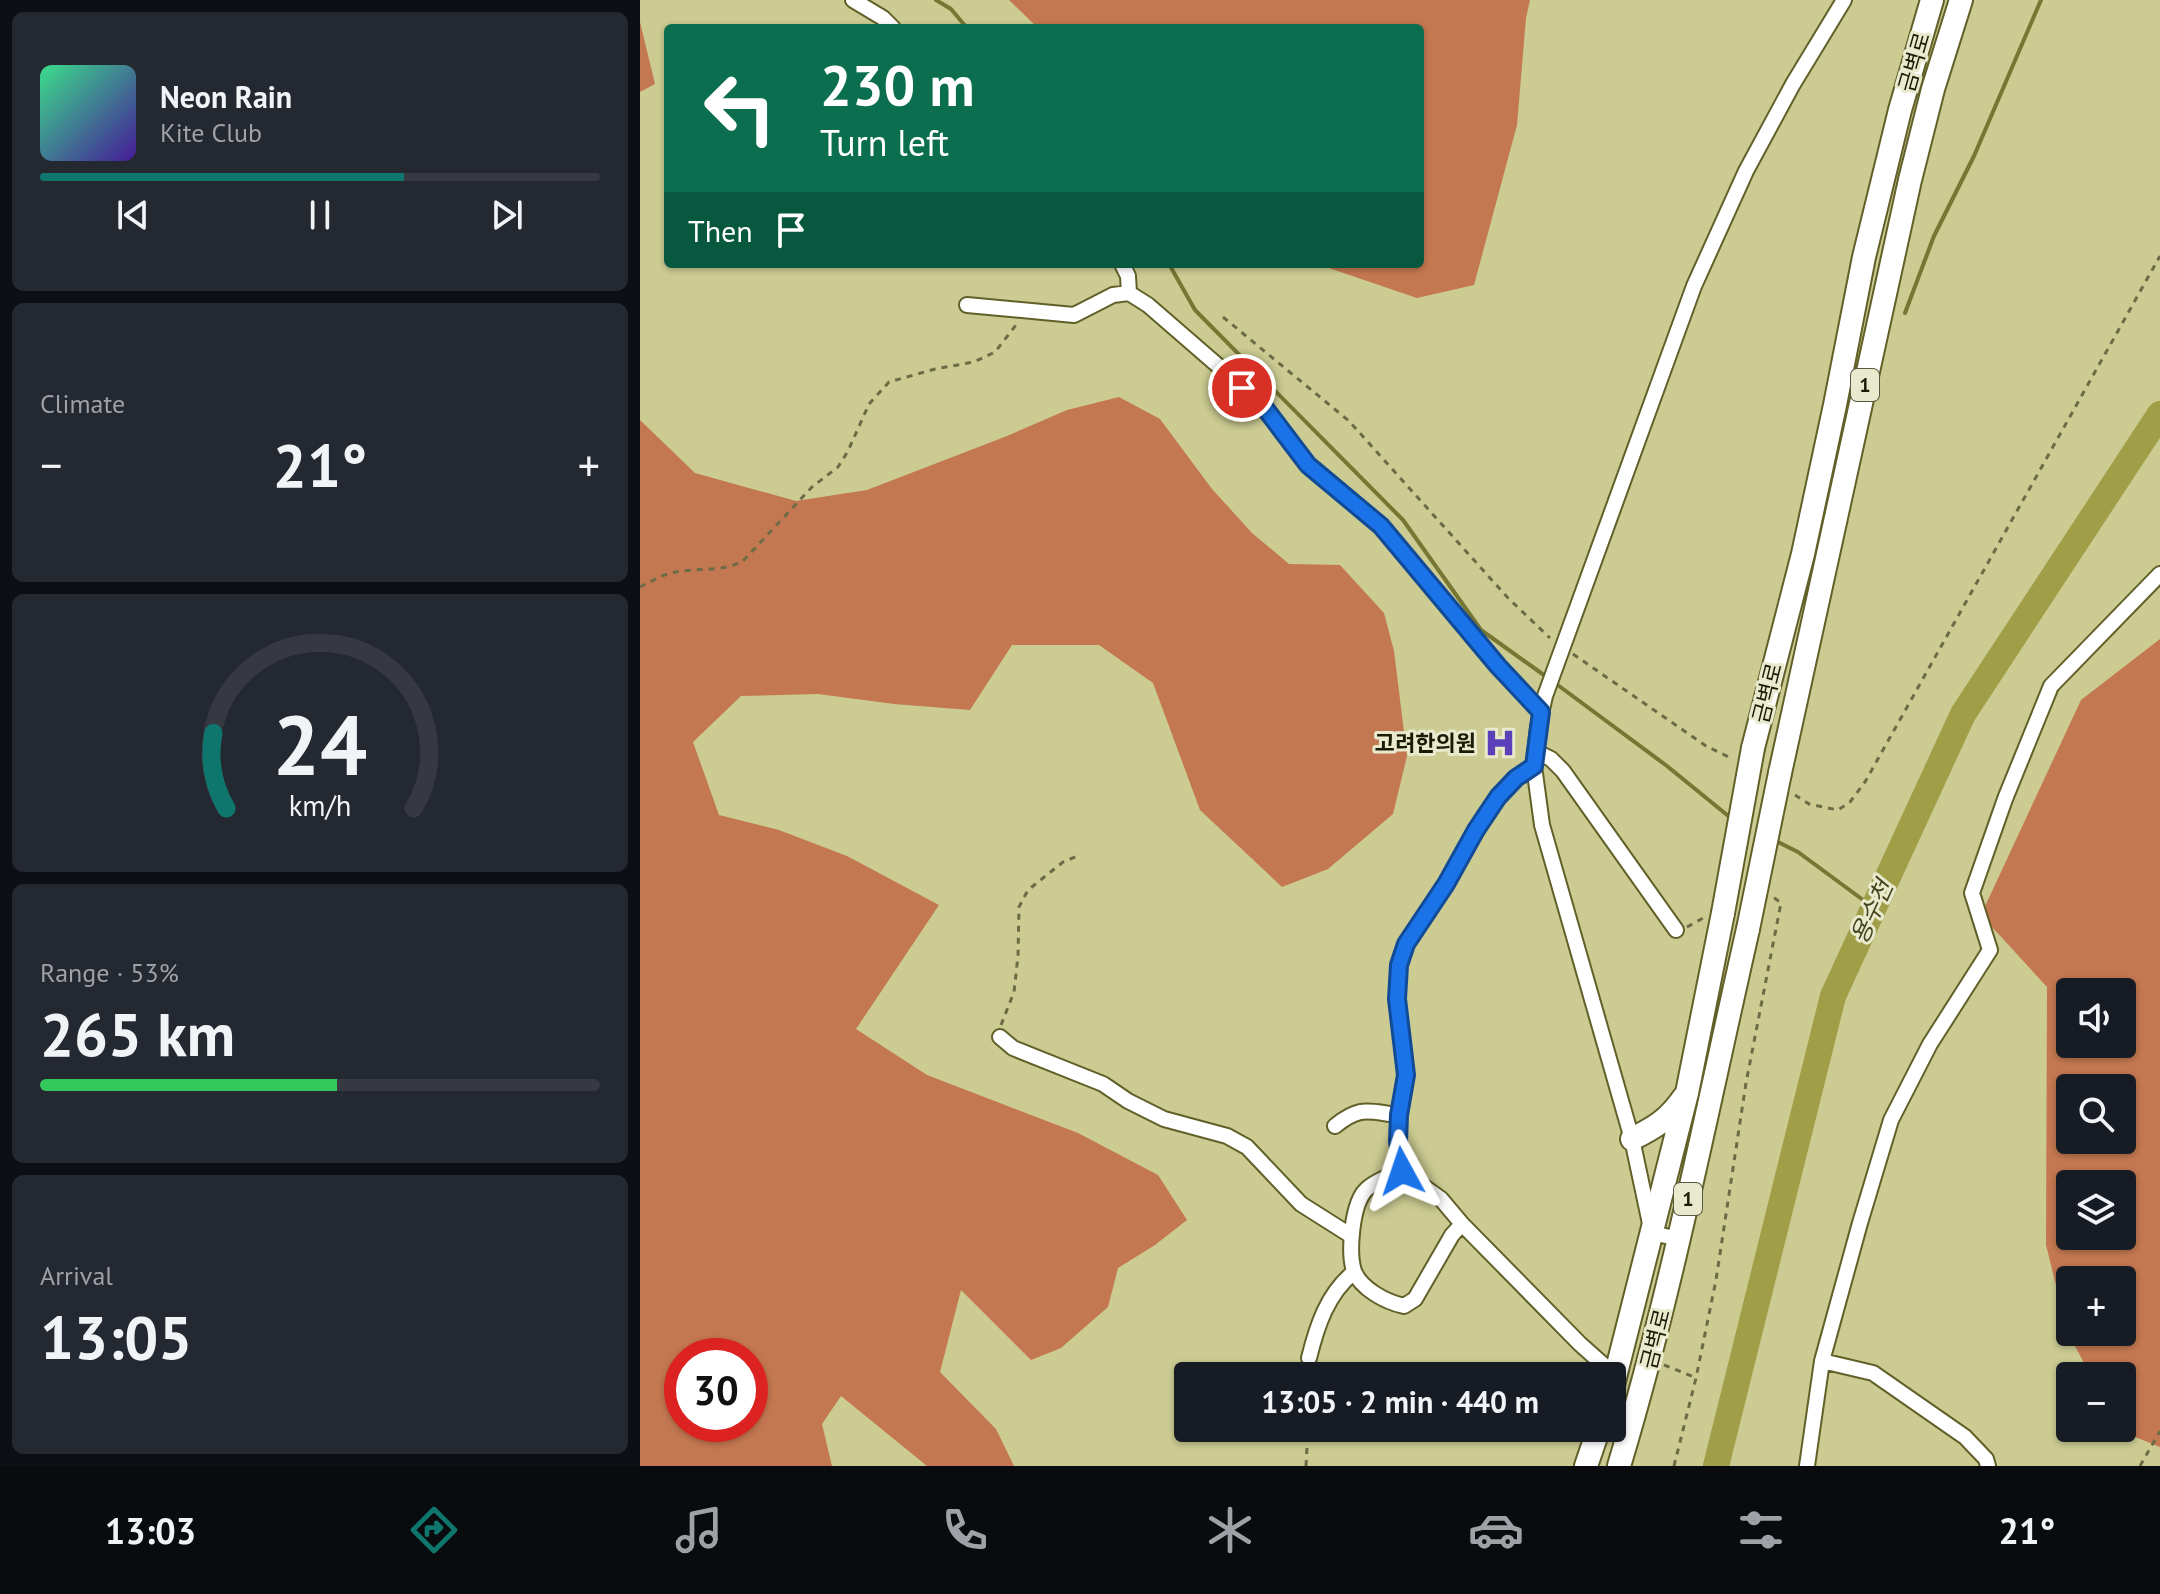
<!DOCTYPE html>
<meta charset="utf-8">
<style>
:root{--surface:#171b24;--page:#242831;--text:#f1f3f6;--muted:#9ea1a6;--line:#363941;--accent:#0f766e}
body{margin:0;font-family:"PT Sans","Noto Sans KR",sans-serif;background:var(--page);color:var(--text);height:100vh;display:flex;flex-direction:column;font-size:30px;white-space:nowrap}
*{box-sizing:border-box;margin:0}
p{font-size:26px;color:var(--muted)}
.icon{flex:none;width:44px;height:44px;fill:none;stroke:currentColor;stroke-width:2;stroke-linecap:round;stroke-linejoin:round}
.map{position:relative;flex:1;overflow:hidden}
.sheet{display:flex;flex-direction:column;gap:12px;padding:12px;background:#0d0f14;width:640px}
.sheet>*{flex:none}
.banner{position:absolute;left:24px;top:24px;width:760px;height:244px;border-radius:8px;box-shadow:0 2px 6px #0004;background:#0b6e4f;color:#fff;overflow:hidden}
.buttons{position:absolute;left:1416px;top:978px;display:grid;gap:16px}
.buttons a{display:grid;place-items:center;width:80px;height:80px;border-radius:8px;background:var(--surface);box-shadow:0 2px 6px #0004;font-size:40px}
.speed{position:absolute;left:24px;top:1338px;display:flex;gap:16px;font-size:40px;font-weight:700;text-align:center}
.speed>*{display:grid;place-content:center;width:104px;height:104px;border-radius:50%;background:var(--surface);box-shadow:0 2px 6px #0004;line-height:1}
.speed .limit{border:12px solid #d22;background:#fff;color:#111}
.pin{position:absolute;display:grid;place-items:center;width:68px;height:68px;color:#fff;margin:-34px;border:4px solid #fff;border-radius:50%;box-shadow:0 2px 8px #0007}
.me{position:absolute;width:88px;margin:-44px;rotate:355deg;stroke-linejoin:round;filter:drop-shadow(0 0 6px #0008)}
.turn{display:flex;align-items:center;gap:28px;height:168px;padding:0 24px;font-size:36px}
.turn .icon{width:104px;height:104px;stroke-width:2.5}
.turn b{display:block;font-size:56px;line-height:68px}
.then{display:flex;align-items:center;height:76px;padding:0 24px;background:#0003;gap:16px;font-size:30px}
.big{font-size:60px;font-weight:800;line-height:1.1}
.sheet .card{flex:1;display:flex;flex-direction:column;justify-content:center;gap:12px;min-width:0;padding:0 28px;border-radius:12px;background:var(--page)}
.sheet .dial{align-items:center;gap:0}
.dial svg{height:208px;overflow:visible;fill:none;stroke:var(--line);stroke-width:7;stroke-linecap:round;text-anchor:middle}
.dial text{fill:var(--text);stroke:none}
.song{display:flex;align-items:center;gap:24px}
.cover{width:96px;height:96px;border-radius:12px;background:linear-gradient(135deg,hsl(150 70% 55%),hsl(260 70% 35%))}
.played{height:8px;border-radius:4px;background:linear-gradient(90deg,var(--accent) 65%,var(--line) 65%)}
.keys{display:flex;justify-content:space-around;direction:ltr}
.heat{display:flex;justify-content:space-between;align-items:center;font-size:44px;direction:ltr}
.charge{height:12px;border-radius:6px;background:linear-gradient(90deg,#34c759 53%,var(--line) 0)}
.trip{position:absolute;left:534px;top:1362px;width:452px;height:80px;border-radius:8px;background:var(--surface);box-shadow:0 2px 6px #0004;font-weight:800;line-height:80px;text-align:center}
.dock{display:flex;height:128px;justify-content:space-around;align-items:center;background:#090b0e;color:var(--muted)}
.dock .icon{width:56px;height:56px}
.dock .active{color:var(--accent)}
.dock b{font-size:36px;color:var(--text)}
main{display:flex;flex:1;min-height:0}
.map>svg:first-child{display:block}
</style>
<main>
<section class="sheet">
<div class="card">
<div class="song"><i class="cover"></i><div><b>Neon Rain</b><p>Kite Club</p></div></div>
<div class="played"></div>
<div class="keys"><svg class="icon" aria-label="previous" viewBox="0 0 24 24"><path d="M18 5L8 12l10 7zM5 5v14"/></svg><svg class="icon" aria-label="pause" viewBox="0 0 24 24"><path d="M8 5v14M16 5v14"/></svg><svg class="icon" aria-label="next" viewBox="0 0 24 24"><path d="M6 5l10 7-10 7zM19 5v14"/></svg></div>
</div>
<div class="card"><p>Climate</p>
<div class="heat"><a>−</a><b class="big">21°</b><a>+</a></div>
</div>
<div class="card dial"><svg viewBox="0 0 100 80">
<path d="M14 69A42 42 0 1 1 86 69"/>
<path d="M14 69A42 42 0 0 1 9 40" stroke="#0f766e"/>
<text x="50" y="56" font-size="32" font-weight="700">24</text>
<text x="50" y="72" font-size="11">km/h</text>
</svg></div>
<div class="card"><p>Range · 53%</p><b class="big">265 km</b><div class="charge"></div></div>
<div class="card"><p>Arrival</p><b class="big">13:05</b></div>
</section>
<div class="map">
<svg width="1520" height="1466" viewBox="0 0 1520 1466">
<rect width="100%" height="100%" fill="#cbcb92"/>
<path fill="#c47851" fill-rule="evenodd" d="M369,0H890L886,18L877,125L834,285L777,298L677,264H780V28H398Z
M0,22L15,84L0,92Z
M479,397L520,419L572,489L612,533L649,564L700,565L744,613L754,651L767,756L753,814L688,869L642,887L560,810L513,683L459,645H372L330,710L254,704L178,694L101,696L53,742L79,815L139,830L207,856L299,905L216,1029L287,1075L438,1133L518,1175L547,1220L515,1245L478,1268L468,1307L421,1348L391,1360L321,1290L300,1372L356,1429L374,1466H287L201,1396L182,1424L192,1466H0V420L55,473L156,501L227,490L367,436L427,410ZM42,1356H110V1424H42Z
M1520,639V1447L1483,1432L1481,1428L1482,1376H1451L1428,1333L1406,1245L1407,987L1341,915L1441,700ZM1430,992H1482V1044H1430ZM1430,1088H1482V1140H1430ZM1430,1184H1482V1236H1430ZM1430,1280H1482V1332H1430Z"/>
<g fill="none" stroke-linecap="round" stroke-linejoin="round">
<path stroke="#787633" stroke-width="4" d="M296,0L311,9L327,28
M529,264L555,310L763,520L841,630L908,678
M1265,313L1294,236L1334,156L1401,0
M915,683L1027,766L1092,819
M1136,841L1158,852L1234,908"/>
<path stroke="#a09e47" stroke-width="26" d="M1076,1466L1193,996L1323,714L1520,414"/>
<defs>
<path id="minor" d="M213,0L243,18L253,28
M482,264L488,276L489,293
M327,305L434,315L473,295L489,293L508,305L621,403L668,465L741,526L858,666L901,712
M895,751L911,759L923,771L1036,930
M894,766L876,778L858,797L836,830L806,884L766,944L759,965L757,999L766,1075L759,1115L758,1141L762,1171L801,1199L822,1224L940,1344L976,1376
M360,1037L373,1048L463,1084L488,1101L524,1119L587,1136L607,1147L661,1204L710,1235
M695,1126C721,1105 728,1112 759,1115
M762,1171C750,1176 732,1182 724,1192C712,1208 708,1252 714,1271C721,1289 746,1302 764,1306L775,1299L812,1235L822,1224
M1039,1239L1012,1233L992,1139L902,825L894,766L898,727L905,696L1054,286L1106,171L1153,84L1204,0
M669,1358C677,1326 687,1294 714,1272
M1167,1466L1182,1361
M1348,1466L1346,1459L1325,1437L1233,1373L1182,1361L1220,1223L1251,1120L1290,1044L1350,950L1332,893L1365,799L1411,686L1520,574"/>
<path id="highway" d="M1113,748L1163,554L1195,405L1224,257L1260,110L1292,0
M1140,773L1270,180L1293,89L1321,0
M992,1139C1016,1127 1029,1119 1044,1097
M972,1389L1047,1093L1083,913
M946,1466L959,1428
M979,1466C1032,1290 1067,1109 1108,929"/>
</defs>
<use href="#minor" stroke="#616029" stroke-width="18"/>
<use href="#highway" stroke="#616029" stroke-width="26"/>
<path stroke="#6c6b46" stroke-width="3" stroke-dasharray="6 6" stroke-linecap="butt" d="M583,317L709,421L868,598L910,638
M0,587C10,582 20,576 31,573C54,567 81,573 103,561L172,487L198,467L208,451L229,404L249,382L295,369L334,362L355,352L376,325
M933,654L1066,746L1093,759
M1155,795L1169,804L1198,810L1210,802L1225,782L1520,256
M1047,927L1065,917
M361,1025L374,992L378,956L379,907L388,890L423,862L440,855
M1024,1365L1054,1377
M666,1466L668,1428
M1034,1466L1056,1378L1076,1280L1106,1083L1141,903L1133,897
M1500,1466L1520,1431"/>
<use href="#minor" stroke="#fff" stroke-width="14"/>
<use href="#highway" stroke="#fff" stroke-width="22"/>
<defs>
<path id="highway-bridge" d="M1083,913L1113,748
M1108,929L1140,773"/>
</defs>
<use href="#highway-bridge" stroke="#616029" stroke-width="26" stroke-linecap="butt"/>
<use href="#highway-bridge" stroke="#fff" stroke-width="22"/>
</g>
<g fill="none" stroke-linecap="round" stroke-linejoin="round">
<defs>
<path id="route" d="M602,388L621,403L668,465L741,526L858,666L901,712L894,766L876,778L858,797L836,830L806,884L766,944L759,965L757,999L766,1075L759,1115L758,1141L762,1171"/>
</defs>
<use href="#route" stroke="#114b97" stroke-width="20"/>
<use href="#route" stroke="#1a73e8" stroke-width="14"/>
</g>
<defs>
<symbol id="hospital-bare" viewBox="-9 -9 18 18"><path d="M-5-5h3v3.5h4V-5h3V5h-3V1.5h-4V5h-3Z" fill="#5b41b9" stroke="#e9eacd" stroke-width="2.5" paint-order="stroke"/></symbol>
</defs>
<g fill-rule="evenodd">
<use href="#hospital-bare" x="838" y="721" width="44" height="44"/>
</g>
<g text-anchor="middle" stroke-width="6" stroke-linejoin="round" paint-order="stroke">
<g fill="#e9eacd" stroke="#595841" stroke-width="2">
<rect x="1211" y="369" width="28" height="32" rx="6"/>
<rect x="1034" y="1183" width="28" height="32" rx="6"/>
</g>
<g font-size="20" font-weight="bold" fill="#1b1a05">
<text x="1225" y="392">1</text>
<text x="1048" y="1206">1</text>
</g>
<g font-size="22" fill="#1b1a05" stroke="#e9eacd">
<text transform="translate(1274 62) rotate(-74)" y="8">금벽로</text>
<text transform="translate(1127 693) rotate(-76)" y="8">금벽로</text>
<text transform="translate(1015 1339) rotate(-76)" y="8">금벽로</text>
</g>
<g font-size="22" font-weight="bold" fill="#1b1a05" stroke="#e9eacd" text-anchor="end">
<text x="836" y="751">고려한의원</text>
</g>
<g font-size="24" font-style="italic" fill="#44431e" stroke="#e9eacd">
<text transform="translate(1232 912) rotate(-65)" y="8">용수천</text>
</g>
</g>
</svg>
<div class="buttons">
<a><svg class="icon" aria-label="sound" viewBox="0 0 24 24"><path d="M4 9h4l5-4v14l-5-4H4zM17 9q2 3 0 6"/></svg></a>
<a><svg class="icon" aria-label="search" viewBox="0 0 24 24"><circle cx="10" cy="10" r="6"/><path d="M15 15l6 6"/></svg></a>
<a><svg class="icon" aria-label="layers" viewBox="0 0 24 24"><path d="M12 4l9 5-9 5-9-5zM3 14l9 5 9-5"/></svg></a>
<a>+</a>
<a>−</a>
</div>
<div class="speed"><div class="limit">30</div></div>
<div class="pin" style="left:602px;top:388px;background:#d93025"><svg class="icon" aria-label="arrive" viewBox="0 0 24 24"><path d="M6 21V4h12l-3 4 3 4H6"/></svg></div>
<svg class="me" style="left:762px;top:1171px" viewBox="-20 -20 40 40"><path d="M0-17L14 15 0 8-14 15z" fill="#1a73e8" stroke="#fff" stroke-width="4"/></svg>
<div class="trip">13:05 · 2 min · 440 m</div>
<div class="banner">
<div class="turn"><svg class="icon" aria-label="left" viewBox="0 0 24 24"><path d="M17 20v-9H6M10 6l-5 5 5 5"/></svg><div><b>230 m</b>Turn left</div></div>
<div class="then">Then<svg class="icon" aria-label="arrive" viewBox="0 0 24 24"><path d="M6 21V4h12l-3 4 3 4H6"/></svg></div>
</div>
</div>
</main>
<nav class="dock">
<b>13:03</b>
<svg class="icon active" aria-label="directions" viewBox="0 0 24 24"><path d="M12 3l9 9-9 9-9-9zM9 14v-3h6M13 9l2 2-2 2"/></svg>
<svg class="icon" aria-label="music" viewBox="0 0 24 24"><path d="M9 18V5l10-2v13"/><circle cx="6" cy="18" r="3"/><circle cx="16" cy="16" r="3"/></svg>
<svg class="icon" aria-label="phone" viewBox="0 0 24 24"><path d="M5 4h4l2 5-3 2q2 4 5 5l2-3 5 2v4C11 20 4 13 5 4z"/></svg>
<svg class="icon" aria-label="climate" viewBox="0 0 24 24"><path d="M12 3v18M4 7l16 10M4 17L20 7"/></svg>
<svg class="icon" aria-label="car" viewBox="0 0 24 24"><path d="M5 17H2v-5l4-1 3-4h7l3 4 3 1v5h-3M9 17h6M6 11h13"/><circle cx="7" cy="17" r="2"/><circle cx="17" cy="17" r="2"/></svg>
<svg class="icon" aria-label="filters" viewBox="0 0 24 24"><path d="M4 7h16M4 17h16"/><circle cx="9" cy="7" r="2"/><circle cx="15" cy="17" r="2"/></svg>
<b>21°</b>
</nav>
